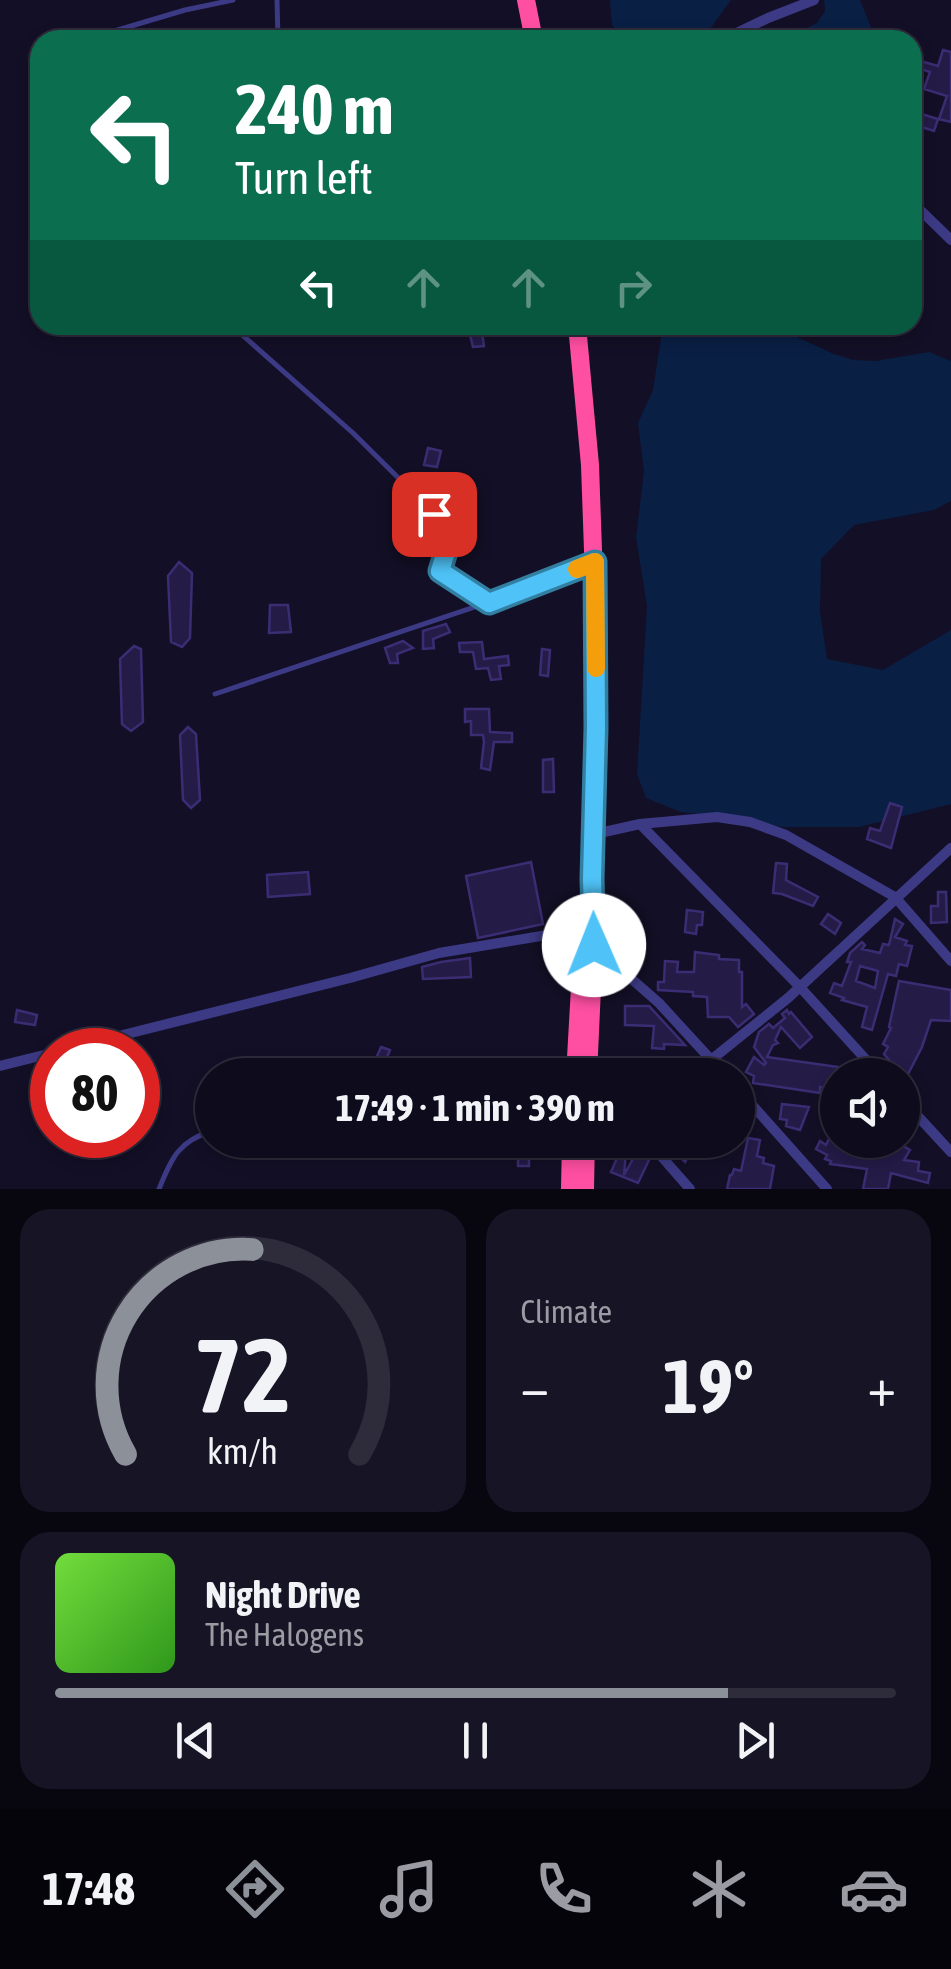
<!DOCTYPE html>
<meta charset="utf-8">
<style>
:root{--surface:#0e0b1c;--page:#171425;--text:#f1f3f6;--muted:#9b9ba3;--line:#2e2b3b;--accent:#8c9099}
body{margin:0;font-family:"Asap Condensed",sans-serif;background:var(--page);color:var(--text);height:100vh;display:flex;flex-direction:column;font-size:38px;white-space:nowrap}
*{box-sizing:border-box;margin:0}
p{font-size:32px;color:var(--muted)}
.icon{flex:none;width:55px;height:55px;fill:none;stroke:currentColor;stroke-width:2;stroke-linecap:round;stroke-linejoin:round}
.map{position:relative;height:1189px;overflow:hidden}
.drawer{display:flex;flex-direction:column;gap:20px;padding:20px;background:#08060f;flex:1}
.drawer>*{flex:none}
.guide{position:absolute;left:30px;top:30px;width:892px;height:305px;border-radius:30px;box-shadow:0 5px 15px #0003,0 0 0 2px var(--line);background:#0b6e4f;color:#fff;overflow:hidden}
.controls{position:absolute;left:820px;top:1058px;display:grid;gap:20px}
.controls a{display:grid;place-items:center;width:100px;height:100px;border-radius:50%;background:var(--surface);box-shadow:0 5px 15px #0003,0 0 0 2px var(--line);font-size:50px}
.speed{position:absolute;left:30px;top:1028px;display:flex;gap:20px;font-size:50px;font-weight:700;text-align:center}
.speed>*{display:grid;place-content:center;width:130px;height:130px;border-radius:50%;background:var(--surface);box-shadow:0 5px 15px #0003,0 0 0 2px var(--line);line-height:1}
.speed .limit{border:15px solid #d22;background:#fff;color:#111}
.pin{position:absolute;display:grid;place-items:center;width:85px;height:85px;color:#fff;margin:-42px;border-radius:20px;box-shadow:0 5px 15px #0006}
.me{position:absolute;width:110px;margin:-55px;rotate:359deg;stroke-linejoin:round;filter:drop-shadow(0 0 8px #0008)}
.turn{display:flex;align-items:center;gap:35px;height:210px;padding:0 40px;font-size:45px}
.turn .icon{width:130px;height:130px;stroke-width:2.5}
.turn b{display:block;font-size:70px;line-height:85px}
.lanes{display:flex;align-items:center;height:95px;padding:0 40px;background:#0003;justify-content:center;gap:50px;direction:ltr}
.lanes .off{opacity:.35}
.big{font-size:75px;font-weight:700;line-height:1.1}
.drawer .tile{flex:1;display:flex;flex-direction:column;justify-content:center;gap:15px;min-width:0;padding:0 35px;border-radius:30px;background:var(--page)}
.drawer .dial{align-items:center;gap:0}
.dial svg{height:260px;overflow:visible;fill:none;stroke:var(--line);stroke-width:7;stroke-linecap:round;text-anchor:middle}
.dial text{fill:var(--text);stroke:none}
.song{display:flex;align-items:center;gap:30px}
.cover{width:120px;height:120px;border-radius:15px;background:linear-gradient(135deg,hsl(100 70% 55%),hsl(110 70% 35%))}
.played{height:10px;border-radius:5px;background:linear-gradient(90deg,var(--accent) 80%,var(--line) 80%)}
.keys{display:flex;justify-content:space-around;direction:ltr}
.heat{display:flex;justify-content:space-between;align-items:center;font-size:55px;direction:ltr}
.drawer .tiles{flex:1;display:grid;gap:20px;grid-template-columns:1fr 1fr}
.tile:last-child{grid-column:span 2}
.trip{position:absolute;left:195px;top:1058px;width:560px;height:100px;border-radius:50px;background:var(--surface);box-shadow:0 5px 15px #0003,0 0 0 2px var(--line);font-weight:700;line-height:100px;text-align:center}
.menu{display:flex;height:160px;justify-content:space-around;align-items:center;background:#06040b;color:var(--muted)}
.menu .icon{width:70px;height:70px}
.menu .active{color:var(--accent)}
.menu b{font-size:45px;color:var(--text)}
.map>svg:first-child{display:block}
</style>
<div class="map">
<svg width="951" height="1189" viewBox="0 0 951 1189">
<rect width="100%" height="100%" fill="#130f26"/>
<path fill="#0a1f44" d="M610,0H731L702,40H625L612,25Z
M824,0H860L876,40H783L817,23L825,11Z
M663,325H771L834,354L853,360L876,361L929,352L951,361V501L934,510L854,525L821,559L820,611L827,659L883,670L951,630V804L859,827H782L722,816L681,812L646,798L637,774L647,606L636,538L644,471L638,423L653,390Z"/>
<path fill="#241b47" stroke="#3b2d73" stroke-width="2.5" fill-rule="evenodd" d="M943,50L951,52V122L939,119L947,96L924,89L930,72L915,67L917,60L938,66Z
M912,111L938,119L934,131L912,124Z
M481,325L484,346L473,347L468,327Z
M428,448L441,451L437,467L424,465Z
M179,562L192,573L190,638L182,647L171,642L168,576Z
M270,605H288L291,632L269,633Z
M446,624L450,632L433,639L434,648L423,649V631Z
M403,641L413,648L397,654L398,663H390L385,648Z
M482,642L484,659L508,656L509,665L499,666L501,679L491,680L488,668L476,669L473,652H460L459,643Z
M134,646L141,649L143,722L131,731L122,724L120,659Z
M542,649L550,650L548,676L540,675Z
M465,709H489L490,732L512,733V742H494L490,770L481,768L484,742L483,735H471V721L465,722Z
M188,727L196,734L200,800L191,808L183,800L180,735Z
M553,759L554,792H543V760Z
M890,803L902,807L891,848L867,839L870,828L880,831Z
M531,862L543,924L478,938L466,876Z
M776,863L787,864L786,880L818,897L813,906L782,894L773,893Z
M308,872L310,894L268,897L267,875Z
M938,892H946L947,922L931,923V906H938Z
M687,910L703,912L702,925H697L696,934L685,932Z
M828,914L841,923L835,934L821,924Z
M895,919L903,924L895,937L907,941L905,945L912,946L907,966L899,964L896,976L888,974L872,1030L862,1027L867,1007L842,1000L844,998L830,993L834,983L842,986L851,962H847L850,953L862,942L865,945L862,949L880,953L883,944L889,945ZM860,966L878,971L875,988L856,981Z
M632,934L641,935L640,946H635L634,965L625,962L627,937H632Z
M695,952L719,955V959L739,960V972H742V1007L746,1004L754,1014L738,1027L729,1017H708L707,997L693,996V992L658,990V982H664L665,961L678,962L677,972H694Z
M470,958L471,977L423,979L422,967L441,962Z
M899,981L951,990V1021L931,1020L922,1047L908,1074L895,1067L884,1054L888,1047L883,1044L891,1028L889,1027Z
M625,1006H649L685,1045L664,1044V1049L652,1048L654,1026L625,1025Z
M17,1010L37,1015L35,1025L15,1022Z
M787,1010L789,1014L791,1012L812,1037L800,1048L781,1027L775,1040L778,1043L773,1045L767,1057L860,1070V1075H838V1090L820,1087V1093L753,1083L754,1076L746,1072L754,1057L764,1065L766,1063L754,1047L759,1032L769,1024L773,1028L785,1018L782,1014Z
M381,1047L390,1050L380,1074L371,1070Z
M664,1064L706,1068V1075H664Z
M782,1104L809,1107L800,1130L786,1126L787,1120L780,1119Z
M831,1135L838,1140L873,1148L874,1146L882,1148L885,1140H893L910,1150L904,1160L919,1162L918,1171L930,1173L928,1183L891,1173L888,1189H863L867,1169L830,1164L831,1161L825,1159L827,1155L816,1149L820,1141L826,1145Z
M748,1138L760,1140L757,1156L764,1158L763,1163L774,1166L770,1189H727L730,1175H732L734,1169L741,1171Z
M518,1140H529V1166H518Z
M618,1140H627L624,1175L639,1148L649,1160L638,1183L611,1172L617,1158Z
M663,1140H683L692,1150L685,1162Z
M694,1140L714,1143L712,1154L692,1150Z"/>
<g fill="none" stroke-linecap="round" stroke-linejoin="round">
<path stroke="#3d3a85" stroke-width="5" d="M277,0L278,40
M104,40L111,32L185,10L233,0
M231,325L353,433L452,531L440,571L489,603
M215,694L519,592L590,564
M371,1140L396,1153
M159,1189C172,1157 179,1141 212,1131"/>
<path stroke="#3d3a85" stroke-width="10" d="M722,40L768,18L814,0
M912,202L951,240
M640,824L717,817L750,822L786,835L895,897L951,961
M595,834L640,824L799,986L880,1075
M594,946L659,1003L725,1075
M63,1050L350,978L439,953L583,929
M711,1060L788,998L951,848
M0,1066L52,1053
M738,1089L827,1189
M902,1099L951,1152
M647,1140L690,1189"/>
<path stroke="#ff4fa3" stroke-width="18" d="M526,0L534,40
M577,325L590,465L596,636L595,834L592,879L594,945L588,1075
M575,1075L582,953
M570,1189L571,1140
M585,1189L586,1140"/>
</g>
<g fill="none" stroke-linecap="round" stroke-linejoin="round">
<defs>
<path id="route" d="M434,514L452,532L440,571L489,603L595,562L596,728L592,879L594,945"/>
</defs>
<use href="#route" stroke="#337fa1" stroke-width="25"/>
<use href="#route" stroke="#4fc3f7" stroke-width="18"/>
<path stroke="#f59e0b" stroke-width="18" d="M577,569L595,562L596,668"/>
</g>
</svg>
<div class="controls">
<a><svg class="icon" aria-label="sound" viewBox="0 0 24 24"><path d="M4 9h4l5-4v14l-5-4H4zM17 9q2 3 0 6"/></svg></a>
</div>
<div class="speed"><div class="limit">80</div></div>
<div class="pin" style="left:434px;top:514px;background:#d93025"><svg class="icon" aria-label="arrive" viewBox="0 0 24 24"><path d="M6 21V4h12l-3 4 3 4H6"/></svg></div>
<svg class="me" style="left:594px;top:945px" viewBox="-20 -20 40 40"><circle r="19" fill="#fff"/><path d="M0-13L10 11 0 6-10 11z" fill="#4fc3f7"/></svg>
<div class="trip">17:49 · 1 min · 390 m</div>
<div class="guide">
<div class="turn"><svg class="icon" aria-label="left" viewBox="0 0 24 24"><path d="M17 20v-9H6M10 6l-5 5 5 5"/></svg><div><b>240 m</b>Turn left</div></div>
<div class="lanes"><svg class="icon" aria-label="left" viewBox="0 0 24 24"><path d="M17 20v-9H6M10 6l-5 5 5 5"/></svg><svg class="icon off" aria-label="ahead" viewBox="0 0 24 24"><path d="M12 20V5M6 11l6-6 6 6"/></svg><svg class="icon off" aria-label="ahead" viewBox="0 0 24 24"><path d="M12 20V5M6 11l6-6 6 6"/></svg><svg class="icon off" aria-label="right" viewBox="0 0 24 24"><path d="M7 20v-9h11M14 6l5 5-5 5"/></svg></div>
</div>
</div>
<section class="drawer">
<div class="tiles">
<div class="tile dial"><svg viewBox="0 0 100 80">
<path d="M14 69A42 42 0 1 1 86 69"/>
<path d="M14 69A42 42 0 0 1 53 6" stroke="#8c9099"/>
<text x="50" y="56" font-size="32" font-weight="700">72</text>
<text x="50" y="72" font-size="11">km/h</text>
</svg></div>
<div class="tile"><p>Climate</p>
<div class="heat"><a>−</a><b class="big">19°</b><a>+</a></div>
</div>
<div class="tile">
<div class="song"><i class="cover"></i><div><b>Night Drive</b><p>The Halogens</p></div></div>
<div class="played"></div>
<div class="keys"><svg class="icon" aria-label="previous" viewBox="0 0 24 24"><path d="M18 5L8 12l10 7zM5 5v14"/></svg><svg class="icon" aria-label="pause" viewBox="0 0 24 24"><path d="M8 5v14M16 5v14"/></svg><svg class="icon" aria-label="next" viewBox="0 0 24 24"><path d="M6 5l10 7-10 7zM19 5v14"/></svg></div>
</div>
</div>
</section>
<nav class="menu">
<b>17:48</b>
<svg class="icon active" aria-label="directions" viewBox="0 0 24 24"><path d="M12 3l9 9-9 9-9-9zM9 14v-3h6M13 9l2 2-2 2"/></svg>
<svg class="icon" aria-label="music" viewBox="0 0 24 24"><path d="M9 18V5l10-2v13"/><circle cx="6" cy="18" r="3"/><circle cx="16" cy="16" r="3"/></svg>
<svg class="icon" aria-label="phone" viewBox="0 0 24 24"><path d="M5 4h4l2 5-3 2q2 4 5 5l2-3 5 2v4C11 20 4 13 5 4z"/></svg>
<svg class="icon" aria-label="climate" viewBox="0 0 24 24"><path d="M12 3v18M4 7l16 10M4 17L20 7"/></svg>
<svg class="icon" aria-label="car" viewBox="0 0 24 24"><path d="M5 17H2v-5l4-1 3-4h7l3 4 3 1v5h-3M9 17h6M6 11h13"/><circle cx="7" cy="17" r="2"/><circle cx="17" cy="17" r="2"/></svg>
</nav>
